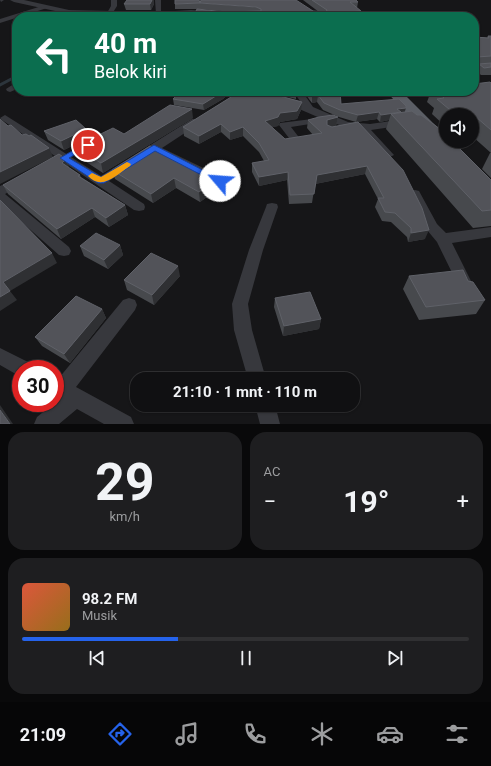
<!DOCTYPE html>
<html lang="id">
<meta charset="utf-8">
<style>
:root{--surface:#101012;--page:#1e1e20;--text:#f1f3f6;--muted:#9c9d9f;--line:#303032;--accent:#2563eb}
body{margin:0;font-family:Roboto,sans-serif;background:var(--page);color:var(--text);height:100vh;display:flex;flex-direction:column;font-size:15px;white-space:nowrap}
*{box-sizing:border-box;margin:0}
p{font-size:13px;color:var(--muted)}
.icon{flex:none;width:22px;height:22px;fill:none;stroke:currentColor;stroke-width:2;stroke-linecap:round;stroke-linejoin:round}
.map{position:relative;height:424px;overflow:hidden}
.panel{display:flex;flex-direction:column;gap:8px;padding:8px;background:#09090a;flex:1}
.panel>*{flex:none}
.guide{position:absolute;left:12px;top:12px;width:467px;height:84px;border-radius:16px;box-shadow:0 1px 3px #0004,0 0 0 1px var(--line);background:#0b6e4f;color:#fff;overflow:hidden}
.buttons{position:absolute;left:439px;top:108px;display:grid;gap:8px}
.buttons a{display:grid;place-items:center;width:40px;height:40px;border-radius:50%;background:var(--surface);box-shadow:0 1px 3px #0004,0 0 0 1px var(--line);font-size:20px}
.speed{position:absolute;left:12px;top:360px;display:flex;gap:8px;font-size:20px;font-weight:700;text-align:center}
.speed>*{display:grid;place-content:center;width:52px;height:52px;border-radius:50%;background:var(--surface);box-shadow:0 1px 3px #0004,0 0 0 1px var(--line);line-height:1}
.speed .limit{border:6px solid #d22;background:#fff;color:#111}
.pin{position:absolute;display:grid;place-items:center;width:34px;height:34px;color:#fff;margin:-17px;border:2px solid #fff;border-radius:50%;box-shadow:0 1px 4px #0007}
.me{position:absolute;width:44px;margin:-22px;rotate:297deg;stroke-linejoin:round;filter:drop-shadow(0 0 3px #0008)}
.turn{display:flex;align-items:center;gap:14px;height:84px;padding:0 16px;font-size:18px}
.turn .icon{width:52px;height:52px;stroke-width:2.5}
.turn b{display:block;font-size:28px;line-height:34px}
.big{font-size:30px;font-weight:700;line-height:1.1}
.panel .widget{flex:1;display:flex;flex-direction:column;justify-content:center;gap:6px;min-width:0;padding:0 14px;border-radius:16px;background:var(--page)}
.panel .dial{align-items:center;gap:0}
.dial b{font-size:52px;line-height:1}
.song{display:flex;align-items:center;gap:12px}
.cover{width:48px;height:48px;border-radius:6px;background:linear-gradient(135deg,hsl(10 70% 55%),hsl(40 70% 35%))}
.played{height:4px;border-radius:2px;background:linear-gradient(90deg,var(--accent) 35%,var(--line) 35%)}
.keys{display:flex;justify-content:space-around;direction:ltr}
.heat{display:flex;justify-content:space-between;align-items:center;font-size:22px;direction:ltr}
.panel .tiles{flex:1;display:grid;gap:8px;grid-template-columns:1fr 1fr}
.widget:last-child{grid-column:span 2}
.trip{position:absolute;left:130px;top:372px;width:230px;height:40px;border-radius:16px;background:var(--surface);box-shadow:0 1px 3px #0004,0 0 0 1px var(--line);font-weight:700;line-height:40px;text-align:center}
.tab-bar{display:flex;height:64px;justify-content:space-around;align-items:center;background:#060607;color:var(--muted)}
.tab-bar .icon{width:28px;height:28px}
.tab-bar .active{color:var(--accent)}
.tab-bar b{font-size:18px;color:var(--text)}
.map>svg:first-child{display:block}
</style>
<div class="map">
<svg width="491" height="424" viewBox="0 0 491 424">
<rect width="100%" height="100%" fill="#161618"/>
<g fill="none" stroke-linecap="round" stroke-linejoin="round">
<path stroke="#2c353c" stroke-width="3" d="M0,85L17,76"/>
<path fill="#37383d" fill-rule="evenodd" d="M0,0H4L1,2Z
M111,0H117V6L112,14L110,15L107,13L111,6Z
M155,0H161V15L156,14Z
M45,5L48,7L47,8L0,23V19Z
M491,65V69L474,70V66Z
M17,82V89L10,92L7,91L6,89Z
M293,91H302L313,107L348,122L370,124L405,119L410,122L405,125L371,130L394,155L388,158L384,157L360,130L342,126L329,121L291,127L301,140L300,142H292L279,125L280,123L320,118L283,102L281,100L286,97L300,101Z
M5,115L101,176L192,119H200L201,121L200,123L162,148L224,178L226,181L224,184H216L154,152L109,181L144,204L145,207L144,210L139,211L134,210L2,120L0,118Z
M19,177L23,178L25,181L23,184L5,194L69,247L71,251L69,255L64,256L59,255L0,203V186Z
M415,190L419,191L437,224L446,233L491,227V237L452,243L474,287L471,291L466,293L461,291L437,242L427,230L409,194L411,191Z
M272,203L277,204L278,207L263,250L248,304L252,330L266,379H248L234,330L232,304L249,250L266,207L267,204Z
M129,298L135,300L137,305L135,310L76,387L131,417L134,424H104L77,409L59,424H34L37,417L59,399L55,396V377L59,378L123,300Z
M0,348L30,363L33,369H21V377L0,365Z
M255,405H275L280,424H260Z"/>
<path fill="#37383d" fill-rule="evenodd" d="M10,0H24L69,10L159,12L191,10L256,15L260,17H226L191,14L159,16L69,14L14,2Z"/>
<path fill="#5b5e65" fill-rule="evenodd" d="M386,91H401L437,127L439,131L437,135L431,136L425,135Z"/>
</g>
<path fill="#47494d" d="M127,0H154V4L151,10H126L124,4Z
M303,0H356L358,2L357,8L361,11L360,17H193L226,12H232L200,9V3L319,12Z
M200,3V9H175V4Z
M488,36H491V75H481L476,71L478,64H474V65V37L487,38Z
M491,83V153L472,136V115H446V127L432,114L434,108L427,102L431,91H474Z
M157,91H232L223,99L204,110L174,105L173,99L177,95Z
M263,91H296V99Z
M303,91H340L341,104L405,112L491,180V226L473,228L386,129L389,120L380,122L377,119L356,122L339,117L323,110L317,102L312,103Z
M231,97L301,110L297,119L280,122L278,126L272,127L285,139L313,135L307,128L308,120L338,117L336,126L331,127L358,122L425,239L408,242L407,237L391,222L382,221L375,207L378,199L365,174L315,184L312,203L289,204L287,180L259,186L252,172V163L264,161L259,152L243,136L230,140L221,132L199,144L184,136L183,127Z
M193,118L103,173L77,156L75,157L72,148L124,134Z
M86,129L88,138L64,150L48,140L44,131Z
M150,146L215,191L200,202L176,188L153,203L115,179L112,170Z
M490,153H491V178L482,169Z
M66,159L69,168L80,175L81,177L125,205L128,215L109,227L95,217L61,239L8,194L3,185Z
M120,245L123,255L108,269L84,256L80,246Z
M180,276L154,305L127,290L124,280Z
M409,276L468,281L485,300L476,314L419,320L403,289Z
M275,298L321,319L319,329L283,336L274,307Z
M102,309L106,318L70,363L42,346L35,337Z"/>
<path fill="#2f3033" d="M152,0H154V4L151,10L150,4Z
M224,91H232L223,99L204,110L203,104Z
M318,95L317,102L312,103V96Z
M302,102L301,110L297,119L280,122L278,126L265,129V121Z
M406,108L404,114H391L389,120L380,122L381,115L397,109Z
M192,109L193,118L103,173L101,163Z
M379,112L377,119L356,122L358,115Z
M338,117L336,126L326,128L327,120Z
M476,117L472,126V118Z
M221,124V132L199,144V136Z
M243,127V136L230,140V132Z
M86,129L88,138L64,150L61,141Z
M74,147L77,156L75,157L72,148Z
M49,148L53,157L0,184V172Z
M66,159L69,168L62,163Z
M367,166L365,174L315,184L317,175Z
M288,172L287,180L259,186V177Z
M174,178L176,188L153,203L151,194Z
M214,181L215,191L200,202L199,192Z
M125,205L128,215L109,227L106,218Z
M92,208L95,217L61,239L57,229Z
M429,230L425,239L408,242L411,233Z
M120,245L123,255L108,269L104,260Z
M52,253L57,263L10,291L17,300L0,311V297L3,282Z
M178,266L180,276L154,305L152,295Z
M102,309L106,318L70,363L64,354Z
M321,319L319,329L283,336L284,326Z
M0,405L13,424H10L0,410Z"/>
<path fill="#525359" stroke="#5f6168" d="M127,0H152L150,4H124Z
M175,0H199L200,3L175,4Z
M201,0H296L313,11L326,12L327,10L312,0H356L358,2H350L361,11L321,14L325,17H193L197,9L226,12L261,11V9L256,7L200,3Z
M488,36H491V56L477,57L475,62L474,61V37L489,38Z
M491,63V67L484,68L479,64Z
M490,82L491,83V130L476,117L472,118V115H456L437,99L444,98L436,91H474V84Z
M181,91H224L203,104L173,99Z
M238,91H258L272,94L302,102L297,111L280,113L278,117L265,121L285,139L322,133L308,120L319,117L333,115L338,117L327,120V125L332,127L358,122L403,170L422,208L429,230L411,233V228L395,213L385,212L378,198H384L367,166L317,175L314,194L290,195L288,172L259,177L252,163L269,160L259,143L243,127L230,132L221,124L199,136L183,127L231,97Z
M309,91H340L341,104L399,99L406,106V108L397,109L401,112L381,115L379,112L358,115L340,110L324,103L318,95L312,96Z
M170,105L192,109L101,163L74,147L72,148L113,128L124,134Z
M412,111L417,115H421L440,129L446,135V141H452L491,180V210L482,211L391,114Z
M0,119L8,126L11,125L22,135L26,134L29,136L31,135L49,148L0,172Z
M76,120L86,129L61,141L44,131Z
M150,146L214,181L199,192L174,178L151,194L112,170Z
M59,154L66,159L62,163L80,175L78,176L125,205L106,218L92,208L57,229L3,185Z
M0,200L52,253L3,282L10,291L0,297Z
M96,233L120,245L104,260L80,246Z
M151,253L178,266L152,295L124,280Z
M463,270L468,281L473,282L485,300L426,307L409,276Z
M310,292L321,319L284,326L275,298Z
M76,296L102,309L64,354L35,337Z
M0,410L10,424H0Z"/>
<path fill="#2563eb" stroke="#184099" d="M86,143H88L92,145L69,158L101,177L154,145L224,181L220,184L217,183L155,151L104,183H98L60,158Z"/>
<path fill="#f59e0b" d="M127,162L131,164L130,166C116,175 102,191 88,176L92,173L101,177Z"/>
</svg>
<div class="buttons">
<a><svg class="icon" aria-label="sound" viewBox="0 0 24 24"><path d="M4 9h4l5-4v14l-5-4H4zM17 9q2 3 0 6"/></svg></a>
</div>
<div class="speed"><div class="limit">30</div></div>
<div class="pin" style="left:88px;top:145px;background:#d93025"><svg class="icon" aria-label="arrive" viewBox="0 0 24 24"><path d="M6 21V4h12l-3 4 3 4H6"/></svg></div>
<svg class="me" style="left:220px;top:181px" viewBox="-20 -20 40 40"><circle r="19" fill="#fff"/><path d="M0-13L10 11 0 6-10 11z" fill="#2563eb"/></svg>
<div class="trip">21:10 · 1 mnt · 110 m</div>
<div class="guide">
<div class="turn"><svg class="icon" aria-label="left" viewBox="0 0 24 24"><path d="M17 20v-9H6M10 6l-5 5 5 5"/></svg><div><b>40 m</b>Belok kiri</div></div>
</div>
</div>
<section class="panel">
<div class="tiles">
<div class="widget dial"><b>29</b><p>km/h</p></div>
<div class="widget"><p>AC</p>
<div class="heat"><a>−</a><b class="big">19°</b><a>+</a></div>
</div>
<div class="widget">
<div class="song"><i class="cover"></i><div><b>98.2 FM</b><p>Musik</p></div></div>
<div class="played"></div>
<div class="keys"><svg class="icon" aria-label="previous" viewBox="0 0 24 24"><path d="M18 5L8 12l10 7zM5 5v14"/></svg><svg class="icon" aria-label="pause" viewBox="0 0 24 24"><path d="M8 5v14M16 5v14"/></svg><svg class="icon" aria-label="next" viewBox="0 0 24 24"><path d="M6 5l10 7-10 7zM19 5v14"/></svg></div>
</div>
</div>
</section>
<nav class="tab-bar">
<b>21:09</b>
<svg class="icon active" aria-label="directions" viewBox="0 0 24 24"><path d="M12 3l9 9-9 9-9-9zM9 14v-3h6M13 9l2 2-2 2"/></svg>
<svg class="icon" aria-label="music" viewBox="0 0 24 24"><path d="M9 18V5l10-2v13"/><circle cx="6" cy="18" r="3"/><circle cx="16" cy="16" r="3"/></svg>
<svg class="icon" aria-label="phone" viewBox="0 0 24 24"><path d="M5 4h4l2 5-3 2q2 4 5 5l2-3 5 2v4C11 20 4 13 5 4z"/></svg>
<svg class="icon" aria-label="climate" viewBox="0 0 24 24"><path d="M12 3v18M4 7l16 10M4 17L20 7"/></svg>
<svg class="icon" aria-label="car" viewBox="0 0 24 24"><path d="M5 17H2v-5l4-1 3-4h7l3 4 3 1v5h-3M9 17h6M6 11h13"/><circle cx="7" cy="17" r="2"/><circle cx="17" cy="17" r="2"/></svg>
<svg class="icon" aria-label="filters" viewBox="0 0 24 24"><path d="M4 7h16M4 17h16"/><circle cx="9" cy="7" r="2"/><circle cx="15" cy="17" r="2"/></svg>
</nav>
